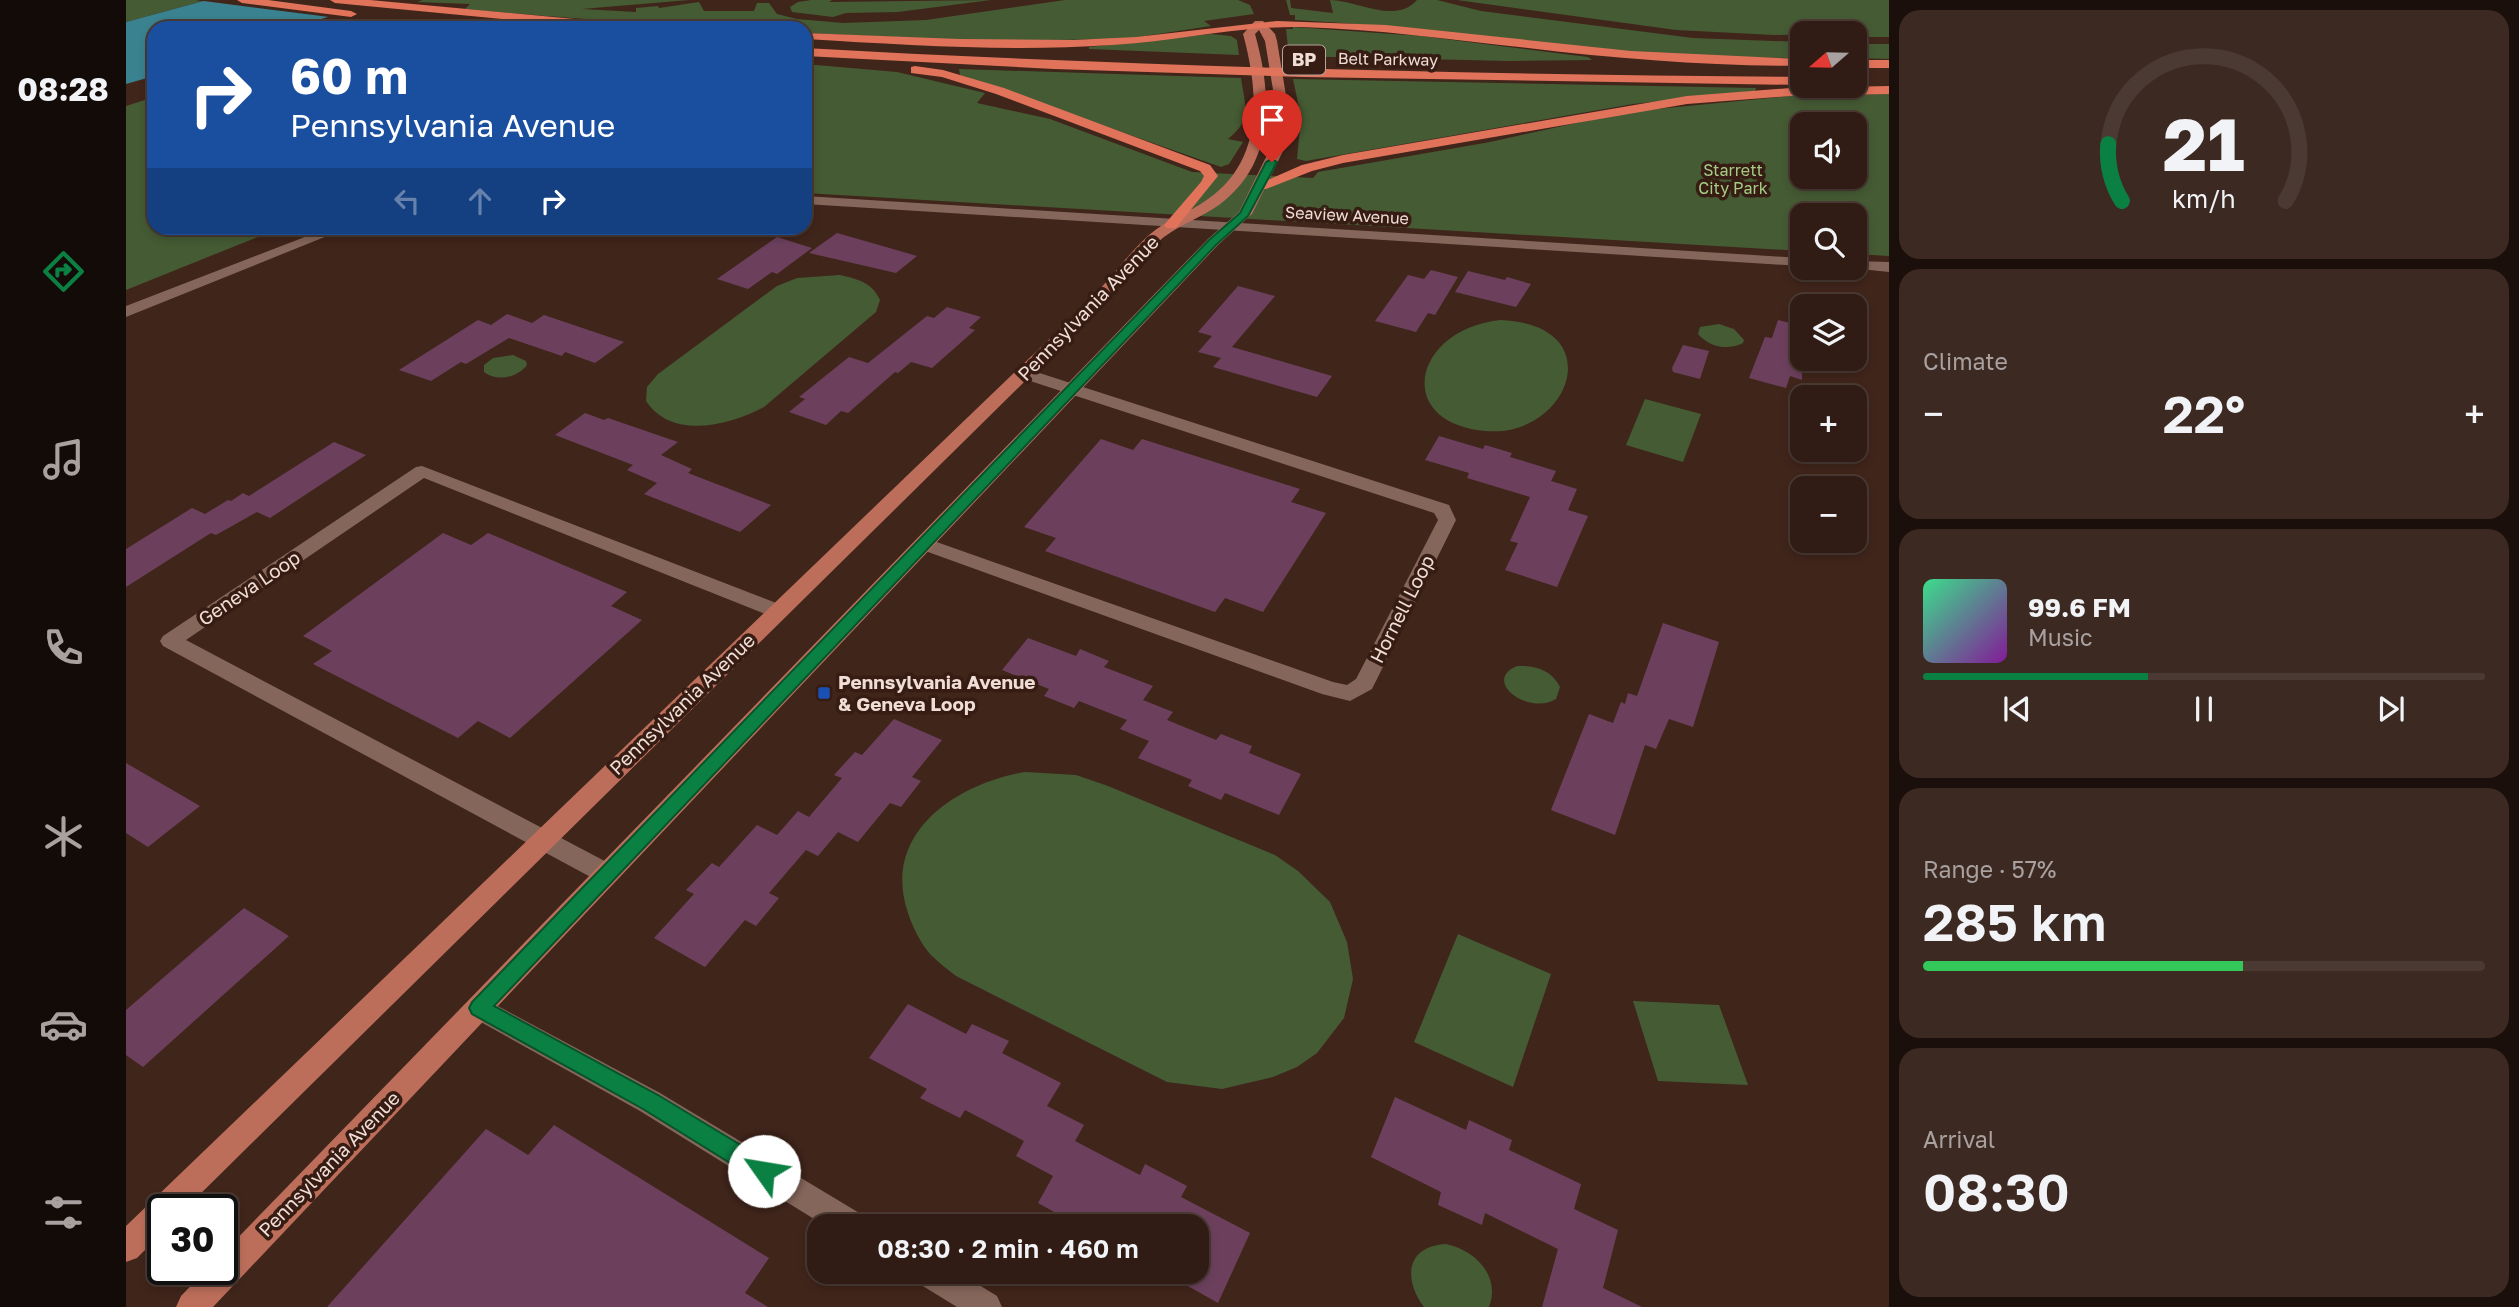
<!DOCTYPE html>
<meta charset="utf-8">
<style>
:root{--surface:#301c14;--page:#3c2922;--text:#f1f3f6;--muted:#a8a1a0;--line:#4b3a34;--accent:#0b8043}
body{margin:0;font-family:"Golos Text",sans-serif;background:var(--page);color:var(--text);height:100vh;display:flex;flex-direction:column;font-size:26px;white-space:nowrap}
*{box-sizing:border-box;margin:0}
p{font-size:23px;color:var(--muted)}
.icon{flex:none;width:38px;height:38px;fill:none;stroke:currentColor;stroke-width:2;stroke-linecap:round;stroke-linejoin:round}
.map{position:relative;flex:1;overflow:hidden}
.side{display:flex;flex-direction:column;gap:10px;padding:10px;background:#1a0f0b;width:630px}
.side>*{flex:none}
.hud{position:absolute;left:21px;top:21px;width:665px;height:214px;border-radius:21px;box-shadow:0 4px 10px #0003,0 0 0 2px var(--line);background:#1a4fa0;color:#fff;overflow:hidden}
.needle{width:46px;rotate:250deg}
.fabs{position:absolute;left:1664px;top:21px;display:grid;gap:14px}
.fabs a{display:grid;place-items:center;width:77px;height:77px;border-radius:14px;background:var(--surface);box-shadow:0 4px 10px #0003,0 0 0 2px var(--line);font-size:35px}
.speed{position:absolute;left:21px;top:1194px;display:flex;gap:14px;font-size:35px;font-weight:700;text-align:center}
.speed>*{display:grid;place-content:center;width:91px;height:91px;border-radius:50%;background:var(--surface);box-shadow:0 4px 10px #0003,0 0 0 2px var(--line);line-height:1}
.speed .limit{border:4px solid #111;border-radius:10px;background:#fff;color:#111}
.pin{position:absolute;display:grid;place-items:center;width:60px;height:60px;color:#fff;margin:-72px -30px;border-radius:50% 50% 50% 0;rotate:-45deg;box-shadow:0 0 7px #0007}
.pin .icon{rotate:45deg}
.me{position:absolute;width:77px;margin:-38px;rotate:302deg;stroke-linejoin:round;filter:drop-shadow(0 0 5px #0008)}
.turn{display:flex;align-items:center;gap:24px;height:147px;padding:0 28px;font-size:32px}
.turn .icon{width:91px;height:91px;stroke-width:2.5}
.turn b{display:block;font-size:49px;line-height:60px}
.lanes{display:flex;align-items:center;height:66px;padding:0 28px;background:#0003;justify-content:center;gap:35px;direction:ltr}
.lanes .off{opacity:.35}
.big{font-size:52px;font-weight:600;line-height:1.1}
.side .card{flex:1;display:flex;flex-direction:column;justify-content:center;gap:10px;min-width:0;padding:0 24px;border-radius:21px;background:var(--page)}
.side .dial{align-items:center;gap:0}
.dial svg{height:182px;overflow:visible;fill:none;stroke:var(--line);stroke-width:7;stroke-linecap:round;text-anchor:middle}
.dial text{fill:var(--text);stroke:none}
.song{display:flex;align-items:center;gap:21px}
.cover{width:84px;height:84px;border-radius:10px;background:linear-gradient(135deg,hsl(150 70% 55%),hsl(290 70% 35%))}
.played{height:7px;border-radius:4px;background:linear-gradient(90deg,var(--accent) 40%,var(--line) 40%)}
.keys{display:flex;justify-content:space-around;direction:ltr}
.heat{display:flex;justify-content:space-between;align-items:center;font-size:38px;direction:ltr}
.charge{height:10px;border-radius:5px;background:linear-gradient(90deg,#34c759 57%,var(--line) 0)}
.trip{position:absolute;left:681px;top:1214px;width:402px;height:70px;border-radius:21px;background:var(--surface);box-shadow:0 4px 10px #0003,0 0 0 2px var(--line);font-weight:600;line-height:70px;text-align:center}
main{display:flex;flex:1;min-height:0}
.tabs{display:flex;flex-direction:column;width:126px;justify-content:space-around;align-items:center;background:#130b08;color:var(--muted)}
.tabs .icon{width:49px;height:49px}
.tabs .on{color:var(--accent)}
.tabs b{font-size:32px;color:var(--text)}
.map>svg:first-child{display:block}
</style>
<main>
<nav class="tabs">
<b>08:28</b>
<svg class="icon on" aria-label="directions" viewBox="0 0 24 24"><path d="M12 3l9 9-9 9-9-9zM9 14v-3h6M13 9l2 2-2 2"/></svg>
<svg class="icon" aria-label="music" viewBox="0 0 24 24"><path d="M9 18V5l10-2v13"/><circle cx="6" cy="18" r="3"/><circle cx="16" cy="16" r="3"/></svg>
<svg class="icon" aria-label="phone" viewBox="0 0 24 24"><path d="M5 4h4l2 5-3 2q2 4 5 5l2-3 5 2v4C11 20 4 13 5 4z"/></svg>
<svg class="icon" aria-label="climate" viewBox="0 0 24 24"><path d="M12 3v18M4 7l16 10M4 17L20 7"/></svg>
<svg class="icon" aria-label="car" viewBox="0 0 24 24"><path d="M5 17H2v-5l4-1 3-4h7l3 4 3 1v5h-3M9 17h6M6 11h13"/><circle cx="7" cy="17" r="2"/><circle cx="17" cy="17" r="2"/></svg>
<svg class="icon" aria-label="filters" viewBox="0 0 24 24"><path d="M4 7h16M4 17h16"/><circle cx="9" cy="7" r="2"/><circle cx="15" cy="17" r="2"/></svg>
</nav>
<div class="map">
<svg width="1763" height="1307" viewBox="0 0 1763 1307">
<rect width="100%" height="100%" fill="#40251b"/>
<path fill="#455b34" fill-rule="evenodd" d="M0,0H70L77,1L0,22Z
M297,0H563L456,9L510,12V8L532,6L533,8L573,2L578,11H628L631,3H643L651,14L671,19L717,23L800,20L939,0H1112L1124,5L1128,14L1078,21L1085,26L999,39L857,41L679,33V28C566,28 452,19 339,9L344,4L291,2Z
M685,0H706L703,2L865,0L772,12L720,13L707,17L666,12L664,7L672,2Z
M1160,0H1164L1165,8L1207,13L1204,0C1230,0 1269,25 1291,0H1311L1355,11L1567,38L1676,42V58C1625,57 1573,58 1521,54C1404,44 1287,26 1169,20V15H1164Z
M1331,0H1763V37H1729V33L1648,35L1550,30Z
M1167,27L1295,36L1462,57L1466,60L1384,61L1163,56L1160,29H1167Z
M1085,34L1105,36L1111,40L1113,55L963,49V47Z
M1729,44H1763V59L1729,58Z
M679,64L771,72L859,93L851,103L924,119L1066,172L1187,178L1192,172L1364,142L1500,112L1674,95L1763,94V256L1729,254V215H1676V251L679,193ZM1676,124H1729V177H1676Z
M833,69L1115,78C1119,107 1127,119 1102,139L1117,142L1103,164L1095,167L834,75Z
M1167,79L1630,88L1629,91L1507,104L1180,161L1171,159L1175,117Z
M28,97V228H154L0,290V106Z
M714,275C731,279 746,282 754,300L750,312L638,407C602,426 546,440 520,401L521,387L532,374L651,286L671,278Z
M1374,320C1486,324 1444,438 1360,431C1267,423 1286,330 1374,320Z
M1593,324L1608,329L1618,340L1617,343C1602,351 1583,347 1572,334L1574,327Z
M387,355L400,361L401,365C391,378 371,382 358,372V365L367,358Z
M1519,399L1575,414L1557,462L1500,445Z
M1391,666C1409,665 1426,670 1434,687L1430,699C1403,716 1355,681 1391,666Z
M899,772L950,775L982,786L1149,855L1172,871L1204,902L1221,942L1227,979L1218,1018L1191,1053L1171,1067L1147,1077L1096,1089L1041,1082L830,976C822,970 813,963 805,955C795,944 787,928 782,913C755,834 829,784 899,772Z
M1332,934L1425,974L1387,1087L1288,1042Z
M1507,1001L1593,1005L1622,1085L1532,1081Z
M1320,1244C1349,1250 1375,1276 1363,1307H1298C1277,1279 1280,1246 1320,1244Z"/>
<path fill="#3a828f" d="M81,0H257L166,28H28V76L0,84V22Z"/>
<path fill="#40251b" d="M70,0H261L258,3L211,18Z"/>
<path fill="#6c405d" d="M711,233L760,247L791,256L770,273L683,253Z
M651,237L686,248L651,274L646,272L622,289L591,279Z
M1305,270L1332,277L1309,315L1302,313L1290,332L1249,321L1282,275L1298,279Z
M1342,271L1379,280L1381,277L1405,284L1390,307L1329,292Z
M1112,286L1149,296L1106,347L1206,376L1191,397L1087,367L1095,358L1072,352L1086,336L1072,332Z
M821,307L855,317L843,328L849,330L806,368L785,362L772,373L769,372L722,413L715,411L700,425L663,412L679,399L673,397L723,357L742,363L801,316L808,318Z
M381,314L406,323L418,315L498,342L469,363L439,352L436,356L383,338L340,364L335,362L305,381L273,370L352,320L365,325Z
M1652,320L1676,326V380L1664,376L1660,388L1623,378L1639,337L1646,338Z
M1557,345L1583,351L1574,379L1547,372L1546,368Z
M459,413L478,420L482,418L552,442L535,455L566,469L562,473L645,505L614,532L518,494L531,483L501,470L507,465L429,435Z
M1313,436L1357,449L1359,445L1386,453L1384,457L1430,471L1425,481L1451,489L1442,510L1462,516L1431,587L1379,570L1392,543L1384,541L1404,497L1341,478L1343,473L1299,460Z
M975,439L1007,450L1016,439L1174,489L1165,502L1200,513L1137,612L1099,598L1089,612L919,551L930,538L898,527Z
M208,442L240,455L144,518L131,512L90,535L85,533L0,587V549L66,508L79,514L102,500L105,501L117,493L123,496Z
M317,533L345,545L362,533L501,592L485,606L516,620L384,738L352,721L332,738L187,664L206,651L177,636Z
M1537,623L1593,642L1567,727L1543,719L1530,749L1519,745L1489,835L1425,810L1463,714L1487,723L1495,702L1499,704L1502,693L1511,696Z
M902,638L950,656L954,649L983,661L978,667L1027,686L1017,700L1047,712L1041,720L1090,740L1095,734L1126,746L1123,753L1175,774L1153,815L1099,793L1095,800L1062,786L1066,780L1012,758L1023,741L994,729L1001,720L953,701L948,708L918,696L923,689L876,670Z
M768,719L816,740L786,777L795,781L775,807L764,803L732,842L712,832L692,856L680,850L643,893L653,898L630,926L619,920L579,967L528,938L568,894L560,890L586,863L593,867L631,825L651,835L672,811L683,817L716,778L708,775L729,752L736,755Z
M0,763L74,806L22,847L0,833Z
M118,908L163,936L17,1067L0,1055V1010Z
M782,1004L840,1034L846,1024L883,1041L876,1053L935,1083L921,1106L958,1125L949,1141L1014,1175L1019,1164L1061,1186L1055,1197L1124,1233L1092,1303L1037,1272H1071V1227H955L912,1203L927,1176L890,1156L898,1141L839,1110L834,1118L794,1098L801,1089L743,1058Z
M1269,1097L1340,1130L1343,1120L1386,1140L1383,1150L1455,1184L1448,1209L1492,1230L1477,1288L1516,1307H1416L1432,1249L1359,1213L1356,1225L1312,1205L1315,1192L1245,1157Z
M428,1125L643,1258L619,1293L642,1307H201L360,1129L402,1155Z"/>
<g fill="none" stroke-linecap="round" stroke-linejoin="round">
<path fill="#85665a" fill-rule="evenodd" d="M898,368L1323,505L1330,520L1246,689L1224,701L1196,694L791,548L788,544L791,540H805L1207,682L1221,685L1230,679L1312,520L1308,513L892,377L890,373Z
M296,466L658,606L661,611L658,616H644L298,478L60,640L490,867L493,874L490,881L481,884L472,881L37,646L34,641L37,636L290,467Z
M353,996L534,1093L740,1217L744,1227H701L514,1111L344,1016L340,1008L344,1000Z
M788,1272H832L871,1296L876,1307H831L792,1283Z"/>
<path fill="#85665a" fill-rule="evenodd" d="M679,196L1676,258V266L679,204Z
M202,228H221L0,317V306Z
M1729,261L1763,262V272L1724,268H1729Z"/>
<path fill="#bc6e5a" fill-rule="evenodd" d="M1129,21H1137L1149,34L1151,41L1164,120L1160,145L1126,214L1092,245L87,1307H50L55,1296L81,1269H96V1254L1082,239L1113,212L1146,145L1152,120L1139,41L1133,30L1129,34C1146,95 1150,163 1093,205C1076,217 1055,224 1038,237C1008,261 985,296 958,323L59,1209H37V1232L11,1258L0,1262V1226L28,1199L892,369C919,343 947,318 972,291C989,273 1004,252 1023,235C1040,220 1063,213 1082,199C1138,160 1133,93 1117,34Z"/>
<path fill="#e1735a" fill-rule="evenodd" d="M111,0H142L225,11L231,14L225,17L116,3Z
M204,0H244L491,23L533,25L539,28H470L209,3Z
M1151,21L1260,25L1505,51L1676,59V66C1585,66 1493,59 1402,48C1327,40 1251,29 1175,27C1111,26 1049,42 986,45C884,52 781,45 679,39V33L833,39L948,40L1010,37Z
M679,48C1011,67 1343,74 1676,77V85L1177,77L928,69L679,56Z
M1729,60H1763V68H1729Z
M789,66L817,70L878,88L1084,165L1092,176L1050,228H1040L1038,225L1075,182L1078,176L1074,171L870,94L816,77L785,73V67Z
M1763,86V94L1665,96L1561,104L1217,163L1186,171L1140,189H1130L1128,186L1176,165L1217,155L1561,96L1665,88Z"/>
</g>
<path fill="#0b8043" stroke="#07532c" stroke-width="2" d="M1146,159L1151,162L1122,216L1090,245L368,1006L532,1095L646,1164L649,1171L646,1179L638,1182L630,1179L517,1109L346,1014L343,1008L346,1002L1083,240L1114,213L1140,162Z"/>
<rect fill="#1a4fb4" stroke="#361c12" stroke-width="2.5" x="691" y="686" width="14" height="14" rx="3.5"/>
<g text-anchor="middle" stroke-width="7" stroke-linejoin="round" paint-order="stroke">
<g font-size="16" fill="#f0ddd6" stroke="#361c12">
<text transform="translate(1262 59) rotate(1)" y="6">Belt Parkway</text>
<text transform="translate(1221 215) rotate(3)" y="6">Seaview Avenue</text>
</g>
<g font-size="16" fill="#a5cd86" stroke="#361c12">
<text x="1607" y="176">Starrett<tspan x="1607" dy="18">City Park</tspan></text>
</g>
<rect fill="#361c12" stroke="#b8a39b" stroke-width="2" x="1157" y="45.5" width="42" height="29" rx="5"/>
<g font-size="18" font-weight="bold" fill="#f0ddd6">
<text x="1178" y="66">BP</text>
</g>
<g font-size="19" fill="#f0ddd6" stroke="#361c12">
<text transform="translate(962 308) rotate(-46)" y="7">Pennsylvania Avenue</text>
<text transform="translate(123 588) rotate(-34)" y="7">Geneva Loop</text>
<text transform="translate(1276 609) rotate(-63)" y="7">Hornell Loop</text>
<text transform="translate(556 704) rotate(-44)" y="7">Pennsylvania Avenue</text>
<text transform="translate(203 1164) rotate(-46)" y="7">Pennsylvania Avenue</text>
</g>
<g font-size="19" font-weight="bold" fill="#f0ddd6" stroke="#361c12" text-anchor="start">
<text x="712" y="689">Pennsylvania Avenue<tspan x="712" dy="22">&amp; Geneva Loop</tspan></text>
</g>
</g>
</svg>
<div class="fabs">
<a><svg class="needle" viewBox="-14 -14 28 28"><path d="M0-13l5 13h-10z" fill="#e53935"/><path d="M0 13l5-13h-10z" fill="#a8a1a0"/></svg></a>
<a><svg class="icon" aria-label="sound" viewBox="0 0 24 24"><path d="M4 9h4l5-4v14l-5-4H4zM17 9q2 3 0 6"/></svg></a>
<a><svg class="icon" aria-label="search" viewBox="0 0 24 24"><circle cx="10" cy="10" r="6"/><path d="M15 15l6 6"/></svg></a>
<a><svg class="icon" aria-label="layers" viewBox="0 0 24 24"><path d="M12 4l9 5-9 5-9-5zM3 14l9 5 9-5"/></svg></a>
<a>+</a>
<a>−</a>
</div>
<div class="speed"><div class="limit">30</div></div>
<div class="pin" style="left:1146px;top:162px;background:#d93025"><svg class="icon" aria-label="arrive" viewBox="0 0 24 24"><path d="M6 21V4h12l-3 4 3 4H6"/></svg></div>
<svg class="me" style="left:638px;top:1171px" viewBox="-20 -20 40 40"><circle r="19" fill="#fff"/><path d="M0-13L10 11 0 6-10 11z" fill="#0b8043"/></svg>
<div class="trip">08:30 · 2 min · 460 m</div>
<div class="hud">
<div class="turn"><svg class="icon" aria-label="right" viewBox="0 0 24 24"><path d="M7 20v-9h11M14 6l5 5-5 5"/></svg><div><b>60 m</b>Pennsylvania Avenue</div></div>
<div class="lanes"><svg class="icon off" aria-label="left" viewBox="0 0 24 24"><path d="M17 20v-9H6M10 6l-5 5 5 5"/></svg><svg class="icon off" aria-label="ahead" viewBox="0 0 24 24"><path d="M12 20V5M6 11l6-6 6 6"/></svg><svg class="icon" aria-label="right" viewBox="0 0 24 24"><path d="M7 20v-9h11M14 6l5 5-5 5"/></svg></div>
</div>
</div>
<section class="side">
<div class="card dial"><svg viewBox="0 0 100 80">
<path d="M14 69A42 42 0 1 1 86 69"/>
<path d="M14 69A42 42 0 0 1 8 44" stroke="#0b8043"/>
<text x="50" y="56" font-size="32" font-weight="700">21</text>
<text x="50" y="72" font-size="11">km/h</text>
</svg></div>
<div class="card"><p>Climate</p>
<div class="heat"><a>−</a><b class="big">22°</b><a>+</a></div>
</div>
<div class="card">
<div class="song"><i class="cover"></i><div><b>99.6 FM</b><p>Music</p></div></div>
<div class="played"></div>
<div class="keys"><svg class="icon" aria-label="previous" viewBox="0 0 24 24"><path d="M18 5L8 12l10 7zM5 5v14"/></svg><svg class="icon" aria-label="pause" viewBox="0 0 24 24"><path d="M8 5v14M16 5v14"/></svg><svg class="icon" aria-label="next" viewBox="0 0 24 24"><path d="M6 5l10 7-10 7zM19 5v14"/></svg></div>
</div>
<div class="card"><p>Range · 57%</p><b class="big">285 km</b><div class="charge"></div></div>
<div class="card"><p>Arrival</p><b class="big">08:30</b></div>
</section>
</main>
